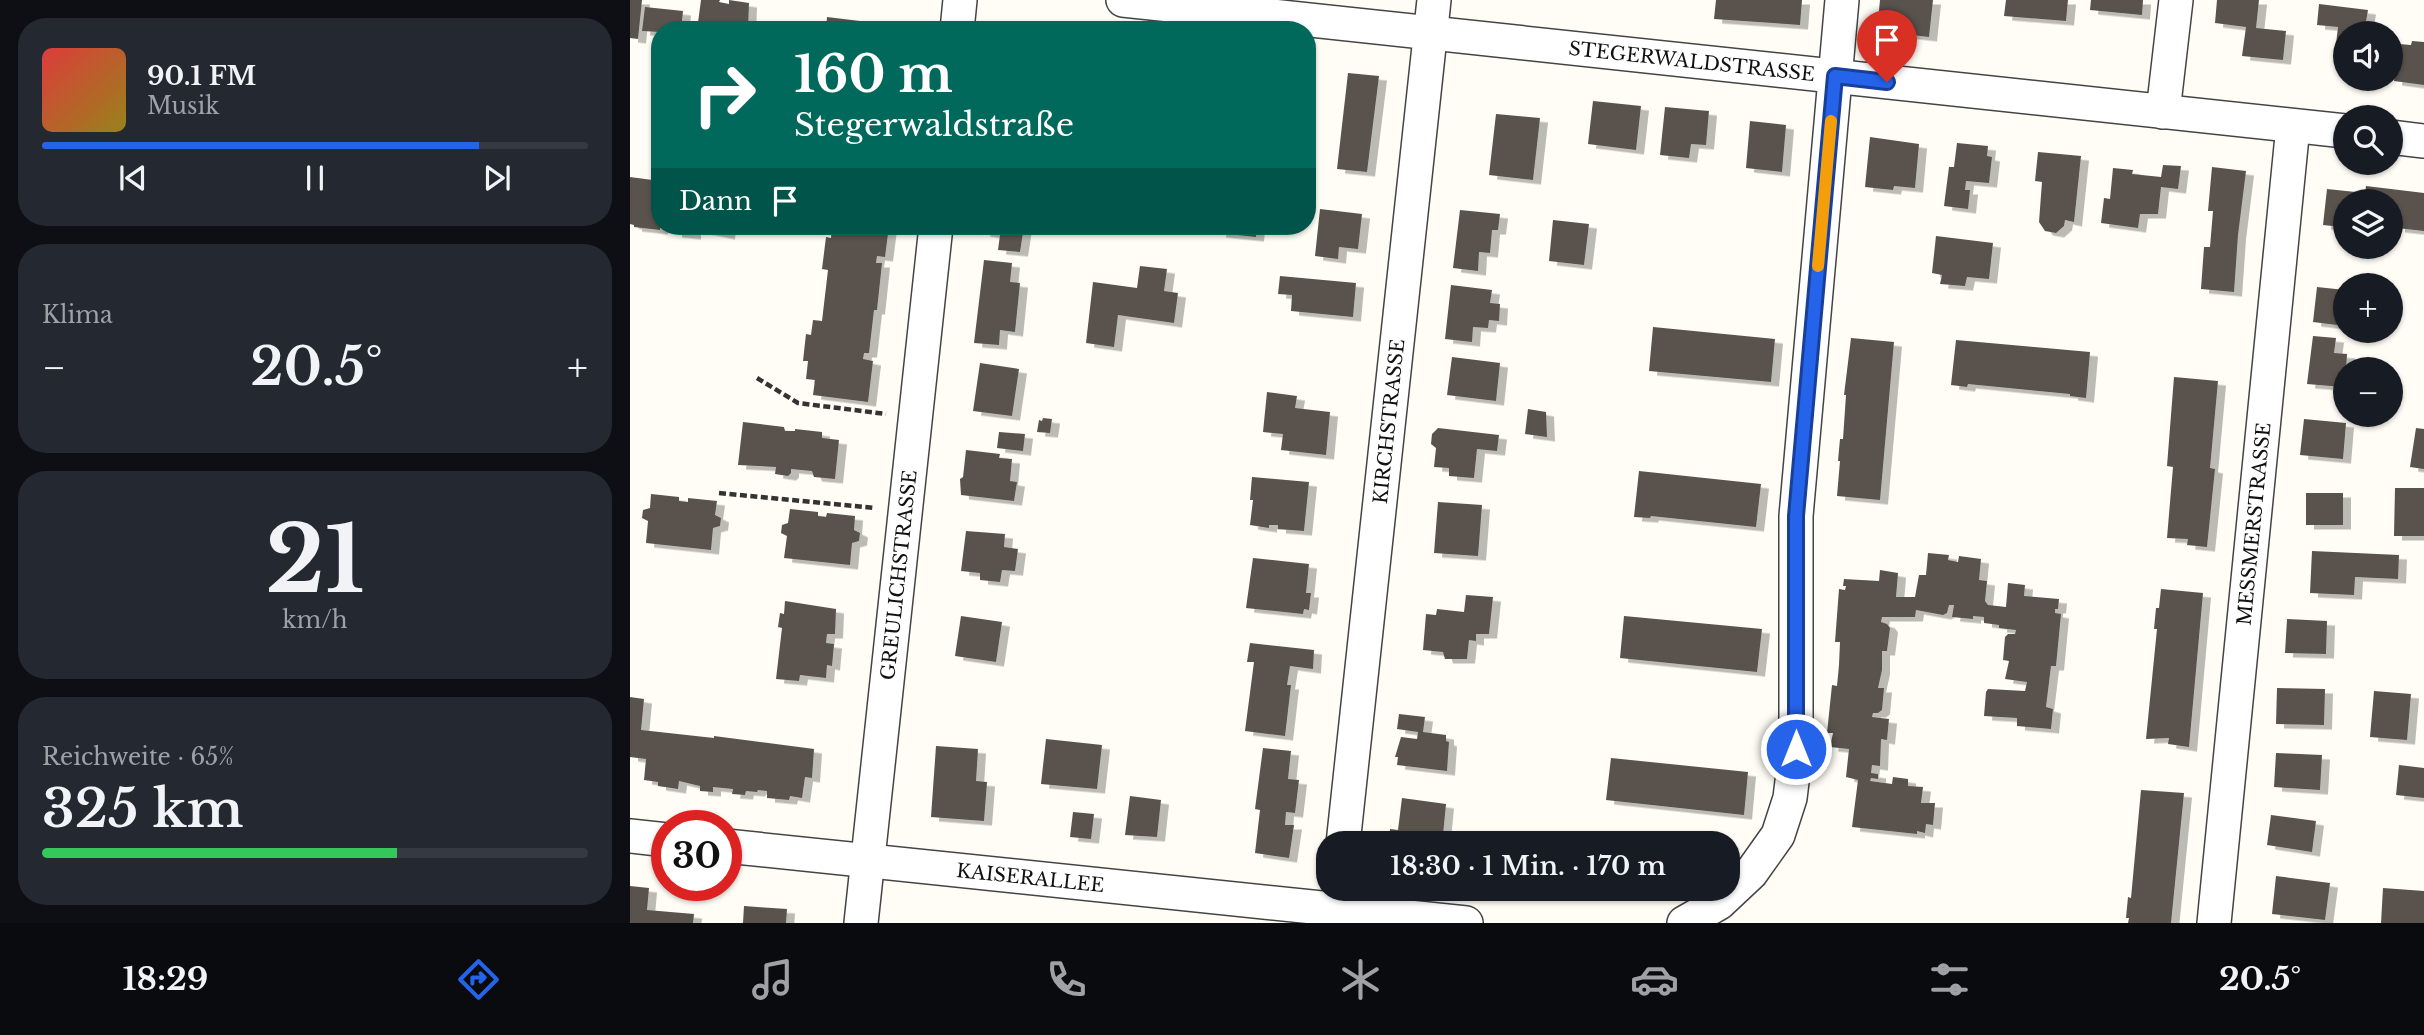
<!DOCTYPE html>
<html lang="de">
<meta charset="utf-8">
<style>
:root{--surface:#171b24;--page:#242831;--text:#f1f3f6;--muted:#9ea1a6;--line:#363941;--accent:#2563eb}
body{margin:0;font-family:"Libre Baskerville",serif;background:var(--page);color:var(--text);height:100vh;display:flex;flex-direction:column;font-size:26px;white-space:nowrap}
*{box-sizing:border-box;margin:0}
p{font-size:23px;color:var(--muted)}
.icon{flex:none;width:38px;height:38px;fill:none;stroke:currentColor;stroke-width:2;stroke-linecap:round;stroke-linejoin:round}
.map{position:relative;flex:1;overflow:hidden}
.side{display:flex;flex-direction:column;gap:18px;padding:18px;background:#0d0f14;width:630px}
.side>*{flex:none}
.banner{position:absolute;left:21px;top:21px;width:665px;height:214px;border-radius:28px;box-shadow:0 2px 5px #0004;background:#00695c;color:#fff;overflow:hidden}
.buttons{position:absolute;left:1703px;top:21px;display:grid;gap:14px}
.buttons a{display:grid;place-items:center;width:70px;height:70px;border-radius:50%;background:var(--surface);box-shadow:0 2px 5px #0004;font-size:35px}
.speed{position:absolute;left:21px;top:810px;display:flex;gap:14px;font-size:35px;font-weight:700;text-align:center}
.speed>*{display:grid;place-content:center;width:91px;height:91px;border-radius:50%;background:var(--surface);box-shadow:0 2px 5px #0004;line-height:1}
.speed .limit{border:10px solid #d22;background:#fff;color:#111}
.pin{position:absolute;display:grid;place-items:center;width:60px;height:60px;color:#fff;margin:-72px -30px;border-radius:50% 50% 50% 0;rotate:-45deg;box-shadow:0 0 7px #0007}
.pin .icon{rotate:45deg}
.me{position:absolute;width:77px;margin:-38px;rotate:0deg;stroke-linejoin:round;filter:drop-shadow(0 0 5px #0008)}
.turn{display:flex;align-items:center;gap:24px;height:147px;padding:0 28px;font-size:32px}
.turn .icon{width:91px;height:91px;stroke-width:2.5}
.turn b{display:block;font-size:49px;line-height:60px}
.then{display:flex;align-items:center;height:66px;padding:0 28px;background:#0003;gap:14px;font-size:26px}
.big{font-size:52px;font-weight:600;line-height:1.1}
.side .card{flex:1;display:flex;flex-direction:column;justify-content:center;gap:10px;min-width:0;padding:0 24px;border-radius:28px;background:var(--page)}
.side .dial{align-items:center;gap:0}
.dial b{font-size:91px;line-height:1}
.song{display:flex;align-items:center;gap:21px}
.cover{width:84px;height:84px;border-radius:10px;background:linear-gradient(135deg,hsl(0 70% 55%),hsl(50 70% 35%))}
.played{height:7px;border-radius:4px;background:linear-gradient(90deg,var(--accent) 80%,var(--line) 80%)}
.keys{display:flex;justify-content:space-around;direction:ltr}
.heat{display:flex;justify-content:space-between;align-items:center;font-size:38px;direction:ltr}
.charge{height:10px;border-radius:5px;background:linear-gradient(90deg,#34c759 65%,var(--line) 0)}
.trip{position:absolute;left:686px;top:831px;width:424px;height:70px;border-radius:28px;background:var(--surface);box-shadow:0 2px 5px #0004;font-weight:600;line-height:70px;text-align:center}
.tabs{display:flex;height:112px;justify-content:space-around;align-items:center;background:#090b0e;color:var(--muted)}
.tabs .icon{width:49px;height:49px}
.tabs .selected{color:var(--accent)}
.tabs b{font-size:32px;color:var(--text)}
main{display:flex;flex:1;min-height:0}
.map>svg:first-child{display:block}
</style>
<main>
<section class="side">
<div class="card">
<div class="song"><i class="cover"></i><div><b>90.1 FM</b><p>Musik</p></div></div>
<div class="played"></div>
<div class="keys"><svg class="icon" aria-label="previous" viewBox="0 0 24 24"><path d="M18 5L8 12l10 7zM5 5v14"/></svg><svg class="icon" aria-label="pause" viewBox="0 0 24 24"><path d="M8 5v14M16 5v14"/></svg><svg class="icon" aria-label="next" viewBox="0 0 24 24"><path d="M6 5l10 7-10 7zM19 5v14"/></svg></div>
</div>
<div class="card"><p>Klima</p>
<div class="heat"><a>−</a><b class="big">20.5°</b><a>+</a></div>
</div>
<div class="card dial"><b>21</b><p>km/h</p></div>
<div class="card"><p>Reichweite · 65%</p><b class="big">325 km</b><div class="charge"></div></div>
</section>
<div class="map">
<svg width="1794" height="923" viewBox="0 0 1794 923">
<defs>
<filter id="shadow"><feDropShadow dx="8" dy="4.5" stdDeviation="0" flood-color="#0004"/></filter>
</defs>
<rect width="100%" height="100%" fill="#fffdf5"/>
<path fill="#5a524d" filter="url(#shadow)" d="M0,0H12L8,39L0,38Z
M71,0H90L89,2L99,4V0L119,3L118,30H67Z
M1086,0H1172L1170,25L1084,19Z
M1250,0H1303L1299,37L1247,31Z
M1376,0H1438L1436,21L1374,16Z
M1461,0H1513L1512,15L1460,10Z
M1587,0H1629L1626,28L1656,31L1653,60L1612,56L1616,27L1585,23Z
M1689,4L1738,10L1734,33H1715V64L1704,62L1708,27L1687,25Z
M15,7L53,11L51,30H30V32L12,31Z
M197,17L279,27V30H196Z
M1782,41L1794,42V85L1764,81L1769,44L1781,45Z
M718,73L749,76L737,172L707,169Z
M963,101L1011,106L1006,150L958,144Z
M1035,107L1079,111L1076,145L1061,144L1059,158L1030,155Z
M866,114L910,118L903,180L859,175Z
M1120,121L1156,125L1152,172L1116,168Z
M1240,137L1289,144L1285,188L1264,186L1263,190L1235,187Z
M1327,143L1358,146L1357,156L1362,157L1359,183L1336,181L1335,190H1340L1338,209L1314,206L1319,167H1324Z
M1408,152L1451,156L1444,222L1435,220L1434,226L1426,233L1415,231L1409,222L1412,182L1405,181Z
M1533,165L1551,166L1548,189L1531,187L1528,214H1510L1508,228L1471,223L1474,198L1480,199L1483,168L1503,170L1502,174L1531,177Z
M1582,167L1616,171L1608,235L1604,292L1571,289L1574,247H1580L1583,211H1578Z
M0,177L30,181V230L4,227V225L0,224Z
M1736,186L1794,193V231L1767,228V221L1760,220V201H1715V241H1711L1712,227L1693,225L1697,189L1735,193Z
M690,209L732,214L728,249L709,247L708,259L685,256Z
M830,210L870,214L868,230H862L860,253L849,252L848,271L823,268Z
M923,220L959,224L954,265L919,261Z
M44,226H98L97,235L63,228V235L44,233Z
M202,226H259L255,257L247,256L246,263H252L247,310H244L239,353H234L233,359L243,361L238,402L183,395L185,380L176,379L178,361H173L176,334L181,335L183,320L192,321L198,270L192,269L196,237L201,238Z
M353,226H394L390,252L368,250L370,235L352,232Z
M589,226H627L626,237L588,233Z
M1306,236L1363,243L1359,279L1337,277L1335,286L1310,284L1312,275L1302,273Z
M354,260L382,263L380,282L390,283L385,332L370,330L369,345L344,343Z
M510,266L537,269L534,291L548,293L544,323L488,315L484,347L456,343L463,282L507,288Z
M650,276L726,283L723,317L661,311L662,295L648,294Z
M821,285L862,290L860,303L870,304L869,321L859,320L858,328L843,327L842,342L815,339Z
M1687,287L1715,290V326L1683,322Z
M1023,327L1145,339L1141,382L1019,371Z
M1683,336L1706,338L1704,353L1717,354L1715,385L1713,387L1677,384Z
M1221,338L1264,342L1250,500L1207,496L1210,461H1208L1210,439H1213L1216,395H1214Z
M1326,340L1460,352L1456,398L1440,396V394L1338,384L1337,387L1321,385Z
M822,357L870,363L866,401L817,395Z
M350,363L389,369L382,416L343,411Z
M1544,377L1588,381L1580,468L1585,469L1577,547L1557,545L1558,539L1537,538L1543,467L1537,466Z
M637,392L667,396L665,408L700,412L696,455L651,450L653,434L633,432Z
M898,409L916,412L917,437L895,434Z
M413,418L422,419L420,433L407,432L409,420L412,421Z
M1674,419L1716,423L1713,459L1670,455Z
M113,422L154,427L155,431H165V429L192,432V438L209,440L205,479L184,477L182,471L161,469V473L158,476L145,474L146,467L108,465Z
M808,428L869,435L867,451L847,449L844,478L819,476V468L804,467L806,448L801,444L802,434Z
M1786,428L1794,429V469L1780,467Z
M369,432L395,434L393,451L367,448Z
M336,450L370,454L369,458L382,459L380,481L387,482L384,501L331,495L330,479L333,477Z
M1009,471L1131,484L1126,527L1021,516L1020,518L1004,517Z
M622,477L679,482L674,531L648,529V525H639V528L620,525L623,500H620Z
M1765,488H1794V536H1764Z
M1676,493H1713V525H1676Z
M21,494L49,497V501L58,502V498L87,501L85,515L91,518L90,526L83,528L81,550L16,543L18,521L12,518L13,510L20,508Z
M808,502L852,505L848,556L804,553Z
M160,509L188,512V516L196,517L197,513L225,516L224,530L230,533L229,541L222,543L220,565L154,558L157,536L151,533L152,525L158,523Z
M336,531L375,534L374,547L388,549L385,571L372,570L370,582L350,580V573L331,571Z
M1682,551L1769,555L1768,579L1725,577L1724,595L1680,593Z
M1298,553L1319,555L1318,560L1328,562L1329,556L1351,559L1349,580L1357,581L1355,601L1358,605L1376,607L1378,583L1395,585L1394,596L1429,599L1428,609H1425V613L1431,614L1426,666H1421L1416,707L1423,709L1421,729L1387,726V718L1354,716L1356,692L1358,689L1395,691L1397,682L1375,679L1379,661L1373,660L1375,637L1378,634H1385L1386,630L1369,628V625L1354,623V617L1343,616V619L1322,617L1324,605H1319L1317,613L1313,615L1286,610L1285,617H1252L1251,622L1257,624L1260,628L1257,651H1252V670L1248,688H1254L1252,710L1248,713H1243L1242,717L1259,719L1257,740L1251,739L1250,766L1242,765L1241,773L1248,774V779L1241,778L1240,781L1262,784L1263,777L1278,779V786L1293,787L1291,803H1305L1303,825L1296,824L1295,833L1287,831V834L1222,827L1228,780L1216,777L1219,749L1200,747L1203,733H1197L1202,685L1207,686L1209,665L1210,642H1205L1209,589L1215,590L1216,586H1213L1214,579L1249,581L1250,570L1268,573L1266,597H1285L1289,575H1296Z
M623,558L679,564L676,593H681L679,610L674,609L673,614L616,608Z
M1531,589L1573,593L1559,747L1538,744L1539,738L1516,739L1527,629H1524L1526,608H1529Z
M836,595L863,597L859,634H846V641L839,640L837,659H815L813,652L793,650L796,614L806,615L807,609L834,612Z
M155,601L206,609L205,634H197L196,643L204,644L202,666L197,665L196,678L170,675L169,681L146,679L152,628L148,627L150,613L154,614Z
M331,616L372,622L366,662L325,656Z
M994,616L1132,629L1127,672L990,658Z
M1657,619L1697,621L1696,654L1655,653Z
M620,643L684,650L683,669L660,666L657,685H661L655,736L615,731L624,662H617Z
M1647,688L1695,689L1694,725L1646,724Z
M1744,691L1781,694L1777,740L1740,737Z
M0,697L14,699L11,730L84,738V736L184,749L182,778L175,777L172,798L160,796L159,800L137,798V791L128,790L127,792L116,791L115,795L102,794L103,789L83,787V792L70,791V786L49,781L48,789L28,786V782L14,780L16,759L0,757Z
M769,714L795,717L793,732L816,735V741L819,742L817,771L767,765L768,757H765L771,737L787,739L788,732L767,729Z
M416,739L472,745L467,789L411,784Z
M306,746L348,749L346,781L357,782L354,821L301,817Z
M633,748L661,751L658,779L669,780L665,813L656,812L655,825H664L659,858L625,853L630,810L625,809Z
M1646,753L1692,755L1690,790L1644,787Z
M981,758L1118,772L1114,815L976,800Z
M1769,765L1794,768V798L1766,795Z
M1511,790L1554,793L1541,923H1498L1499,918H1496L1498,897L1501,898Z
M500,796L531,800L527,837L495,835Z
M772,798L816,804L813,835H816L815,844H759L760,829L768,830Z
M443,812L464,814L461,839L440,837Z
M1641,815L1686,821L1682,852L1637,845Z
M1646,876L1700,883L1695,920L1642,914Z
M0,886L19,888L17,910L64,914L63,923H0Z
M1753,888L1794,891V923H1751Z
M114,906L157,909L156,923H113Z"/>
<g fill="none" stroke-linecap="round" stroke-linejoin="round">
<defs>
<g id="street">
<path id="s1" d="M493,0L1715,131"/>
<path d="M327,30L330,0"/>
<path d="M1533,112L1546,0"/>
<path d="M1760,137L1794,141"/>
<path d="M0,836L37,840"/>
<path id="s2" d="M713,844L804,0"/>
<path id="s3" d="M96,846L836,923"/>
<path id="s4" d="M231,923L306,226"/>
<path d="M1054,923L1089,903L1121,873L1148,835L1160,798L1166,749V516L1212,0"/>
<path id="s5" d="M1584,923L1663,126"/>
</g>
</defs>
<use href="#street" stroke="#444" stroke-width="36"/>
<path stroke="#333" stroke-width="4.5" stroke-dasharray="7 3.5" stroke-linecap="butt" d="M127,378L168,403L256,414
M89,493L245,508"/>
<use href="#street" stroke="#fff" stroke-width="33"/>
</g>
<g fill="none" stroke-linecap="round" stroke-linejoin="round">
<defs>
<path id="route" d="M1166,749V516L1205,76L1257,82"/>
</defs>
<use href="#route" stroke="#184099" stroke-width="18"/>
<use href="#route" stroke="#2563eb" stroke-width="12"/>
<path stroke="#f59e0b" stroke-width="12" d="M1188,266L1201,121"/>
</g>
<g text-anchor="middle" stroke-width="7" stroke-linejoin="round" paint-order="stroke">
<g font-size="19" fill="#111" stroke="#fff">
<text dy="7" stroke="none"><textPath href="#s1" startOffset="572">STEGERWALDSTRASSE</textPath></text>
<text dy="7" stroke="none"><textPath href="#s2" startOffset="425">KIRCHSTRASSE</textPath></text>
<text dy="7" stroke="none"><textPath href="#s5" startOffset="401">MESSMERSTRASSE</textPath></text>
<text dy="7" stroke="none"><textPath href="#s4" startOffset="350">GREULICHSTRASSE</textPath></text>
<text dy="7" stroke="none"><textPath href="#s3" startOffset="306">KAISERALLEE</textPath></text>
</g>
</g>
</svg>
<div class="buttons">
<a><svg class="icon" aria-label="sound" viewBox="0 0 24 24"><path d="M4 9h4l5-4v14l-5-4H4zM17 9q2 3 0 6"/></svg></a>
<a><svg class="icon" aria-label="search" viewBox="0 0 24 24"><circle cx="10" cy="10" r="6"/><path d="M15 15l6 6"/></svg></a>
<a><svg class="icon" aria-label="layers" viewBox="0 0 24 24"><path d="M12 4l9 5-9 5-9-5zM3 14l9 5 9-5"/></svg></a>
<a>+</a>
<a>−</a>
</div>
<div class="speed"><div class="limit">30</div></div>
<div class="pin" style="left:1257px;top:82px;background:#d93025"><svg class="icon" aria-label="arrive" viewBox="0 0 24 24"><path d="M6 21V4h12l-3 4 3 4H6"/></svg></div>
<svg class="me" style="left:1166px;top:749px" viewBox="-20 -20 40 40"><circle r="17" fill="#2563eb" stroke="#fff" stroke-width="3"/><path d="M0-11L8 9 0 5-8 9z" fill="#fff"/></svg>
<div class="trip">18:30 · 1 Min. · 170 m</div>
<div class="banner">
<div class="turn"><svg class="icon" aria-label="right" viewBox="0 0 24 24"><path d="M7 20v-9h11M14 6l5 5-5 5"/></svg><div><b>160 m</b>Stegerwaldstraße</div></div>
<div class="then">Dann<svg class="icon" aria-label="arrive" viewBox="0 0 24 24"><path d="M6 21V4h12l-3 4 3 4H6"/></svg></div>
</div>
</div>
</main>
<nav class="tabs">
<b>18:29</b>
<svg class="icon selected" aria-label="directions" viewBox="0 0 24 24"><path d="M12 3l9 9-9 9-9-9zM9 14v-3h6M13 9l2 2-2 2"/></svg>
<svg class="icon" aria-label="music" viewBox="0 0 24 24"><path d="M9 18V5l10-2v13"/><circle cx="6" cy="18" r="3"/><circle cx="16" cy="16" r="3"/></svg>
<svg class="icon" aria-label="phone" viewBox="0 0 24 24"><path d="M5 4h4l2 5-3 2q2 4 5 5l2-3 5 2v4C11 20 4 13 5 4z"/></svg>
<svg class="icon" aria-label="climate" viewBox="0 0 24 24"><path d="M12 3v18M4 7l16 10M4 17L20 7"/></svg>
<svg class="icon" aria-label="car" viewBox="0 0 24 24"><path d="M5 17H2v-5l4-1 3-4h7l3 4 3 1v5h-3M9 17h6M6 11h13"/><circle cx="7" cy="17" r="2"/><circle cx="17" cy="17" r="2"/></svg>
<svg class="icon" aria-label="filters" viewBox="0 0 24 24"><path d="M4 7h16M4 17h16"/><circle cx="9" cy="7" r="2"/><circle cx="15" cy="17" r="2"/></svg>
<b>20.5°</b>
</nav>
